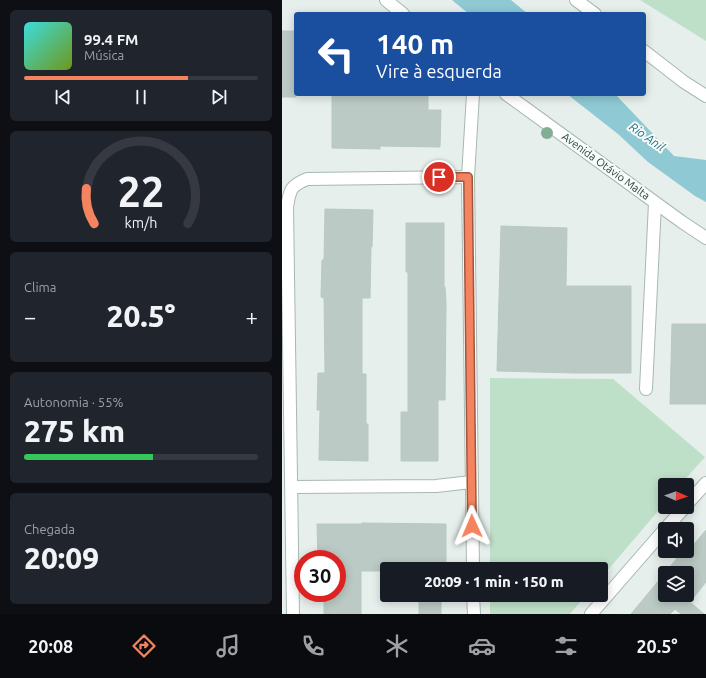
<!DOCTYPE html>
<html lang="pt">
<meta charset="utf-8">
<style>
:root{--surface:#171b24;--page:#20242c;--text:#f1f3f6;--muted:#9ea1a6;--line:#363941;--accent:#f4845f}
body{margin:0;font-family:Ubuntu,sans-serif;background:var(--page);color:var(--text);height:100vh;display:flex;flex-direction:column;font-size:15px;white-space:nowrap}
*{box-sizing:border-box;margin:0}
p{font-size:13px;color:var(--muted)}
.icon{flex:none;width:22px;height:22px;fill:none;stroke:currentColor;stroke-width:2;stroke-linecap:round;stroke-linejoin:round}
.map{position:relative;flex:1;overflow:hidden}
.side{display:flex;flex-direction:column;gap:10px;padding:10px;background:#0d0f14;width:282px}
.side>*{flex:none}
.guide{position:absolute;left:12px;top:12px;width:352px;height:84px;border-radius:4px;box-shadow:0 2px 10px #0003;background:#1a4fa0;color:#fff;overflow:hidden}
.needle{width:26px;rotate:92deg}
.fabs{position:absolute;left:376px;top:478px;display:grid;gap:8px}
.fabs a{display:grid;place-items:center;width:36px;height:36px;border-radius:4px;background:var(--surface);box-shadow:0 2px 10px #0003;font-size:20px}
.speed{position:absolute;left:12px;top:550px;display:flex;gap:8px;font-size:20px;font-weight:700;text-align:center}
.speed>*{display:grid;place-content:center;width:52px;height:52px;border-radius:50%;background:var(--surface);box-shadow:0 2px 10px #0003;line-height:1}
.speed .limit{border:6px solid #d22;background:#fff;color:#111}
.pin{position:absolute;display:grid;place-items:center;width:34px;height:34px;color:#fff;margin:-17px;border:2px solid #fff;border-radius:50%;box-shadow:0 1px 4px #0007}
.me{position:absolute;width:44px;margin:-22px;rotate:359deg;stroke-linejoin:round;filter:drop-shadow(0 0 3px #0008)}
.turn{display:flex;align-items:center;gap:14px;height:84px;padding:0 16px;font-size:18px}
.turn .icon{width:52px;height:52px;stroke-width:2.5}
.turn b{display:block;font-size:28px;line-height:34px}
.big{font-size:30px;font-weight:800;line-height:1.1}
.side .widget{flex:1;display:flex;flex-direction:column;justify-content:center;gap:6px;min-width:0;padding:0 14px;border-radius:6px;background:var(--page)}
.side .dial{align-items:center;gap:0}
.dial svg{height:104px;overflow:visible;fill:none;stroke:var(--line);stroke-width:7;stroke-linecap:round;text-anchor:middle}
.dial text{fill:var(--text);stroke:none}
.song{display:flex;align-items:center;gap:12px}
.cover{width:48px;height:48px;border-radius:6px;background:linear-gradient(135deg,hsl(180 70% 55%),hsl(80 70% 35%))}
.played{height:4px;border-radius:2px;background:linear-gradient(90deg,var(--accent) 70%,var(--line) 70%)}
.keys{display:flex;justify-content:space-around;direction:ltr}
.heat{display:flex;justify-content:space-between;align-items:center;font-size:22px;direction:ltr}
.charge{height:6px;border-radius:3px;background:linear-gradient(90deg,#34c759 55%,var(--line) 0)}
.trip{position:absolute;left:98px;top:562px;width:228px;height:40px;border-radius:4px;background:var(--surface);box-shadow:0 2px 10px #0003;font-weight:800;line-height:40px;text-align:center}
.tab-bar{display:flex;height:64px;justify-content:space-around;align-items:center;background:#090b0e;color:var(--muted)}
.tab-bar .icon{width:28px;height:28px}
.tab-bar .active{color:var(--accent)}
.tab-bar b{font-size:18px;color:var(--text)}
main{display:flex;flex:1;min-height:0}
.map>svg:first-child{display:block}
</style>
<main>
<section class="side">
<div class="widget">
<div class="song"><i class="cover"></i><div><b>99.4 FM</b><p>Música</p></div></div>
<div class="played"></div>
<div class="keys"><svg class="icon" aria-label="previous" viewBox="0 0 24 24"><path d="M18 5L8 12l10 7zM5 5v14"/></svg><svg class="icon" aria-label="pause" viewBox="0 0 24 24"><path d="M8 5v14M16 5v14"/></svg><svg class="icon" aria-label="next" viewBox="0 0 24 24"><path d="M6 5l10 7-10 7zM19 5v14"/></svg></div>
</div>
<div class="widget dial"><svg viewBox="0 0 100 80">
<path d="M14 69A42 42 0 1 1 86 69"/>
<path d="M14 69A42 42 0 0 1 8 42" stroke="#f4845f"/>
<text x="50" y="56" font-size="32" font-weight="700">22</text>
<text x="50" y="72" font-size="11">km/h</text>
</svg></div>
<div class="widget"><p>Clima</p>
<div class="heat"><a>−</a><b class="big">20.5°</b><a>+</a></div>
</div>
<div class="widget"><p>Autonomia · 55%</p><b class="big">275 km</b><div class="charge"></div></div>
<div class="widget"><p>Chegada</p><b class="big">20:09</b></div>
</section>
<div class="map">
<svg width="424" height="614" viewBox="0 0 424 614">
<rect width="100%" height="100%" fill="#e6efeb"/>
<path fill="#bfe0c8" d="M358,0H424V41Z
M208,378L331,379L423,457L398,485H383V503L319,578V569H208Z
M208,595H304L288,614H208Z"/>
<path fill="#8ec9d4" d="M170,0H229L246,14H187Z
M285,94H333L392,156L424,160V202L413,196L366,162L336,134Z"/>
<path fill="#bbcac4" stroke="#b8c9c2" d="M0,31H14V97H0Z
M50,94H146V110H159L158,147L98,146V149L50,148Z
M43,209L91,210L90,247H89L88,298H80V374H84V424H86V461L37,460L38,410H35L36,373H43L42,298L39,297L40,260H42Z
M124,223H162V287H163L164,304L163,400H156V461H119V412H126V272H124Z
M219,226L285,228L284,286H349V373H293L215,371Z
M390,324H424V404H388Z
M80,523L164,524V569H105V571H79V614H42V593H55V559H36L35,524H80Z
M424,530V582L408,602L422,614H399L393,609L388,614H349L383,573V595H405V573H383L400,552L403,555Z
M137,595H159V614H137Z"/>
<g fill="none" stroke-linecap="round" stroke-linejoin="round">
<defs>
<path id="street" d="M104,0L121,14
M294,0L313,14
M362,51L402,82L424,96
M191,94L186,177L191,569
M224,94L400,222L424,238
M364,389L373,203
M10,487L154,486L189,482
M405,504L424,483
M383,529L403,507
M191,595L192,614
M11,614L5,207C8,190 8,186 25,179L186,177
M309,614L383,529"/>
</defs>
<use href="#street" stroke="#a8b8b2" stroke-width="14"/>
<use href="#street" stroke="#fff" stroke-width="12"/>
</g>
<circle fill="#80af93" cx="265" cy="133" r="6"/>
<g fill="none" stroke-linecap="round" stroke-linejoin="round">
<defs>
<path id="route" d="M157,177H186L190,526"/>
</defs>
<use href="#route" stroke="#9f563e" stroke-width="10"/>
<use href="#route" stroke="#f4845f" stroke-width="7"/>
</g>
<g text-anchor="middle" stroke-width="4" stroke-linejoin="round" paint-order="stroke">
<g font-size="11" fill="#24423a" stroke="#f7fbf9">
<text transform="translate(324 166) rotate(36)" y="4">Avenida Otávio Malta</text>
</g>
<g font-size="12" font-style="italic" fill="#1c6f80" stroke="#f7fbf9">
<text transform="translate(365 137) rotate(35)" y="4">Rio Anil</text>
</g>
</g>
</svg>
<div class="fabs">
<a><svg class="needle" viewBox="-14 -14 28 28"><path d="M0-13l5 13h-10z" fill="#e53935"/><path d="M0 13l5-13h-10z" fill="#9ea1a6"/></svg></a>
<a><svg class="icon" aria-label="sound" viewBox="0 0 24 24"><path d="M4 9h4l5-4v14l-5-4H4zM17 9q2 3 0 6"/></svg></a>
<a><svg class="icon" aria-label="layers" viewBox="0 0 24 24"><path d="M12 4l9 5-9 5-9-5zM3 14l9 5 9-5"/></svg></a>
</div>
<div class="speed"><div class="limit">30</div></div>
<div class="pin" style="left:157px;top:177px;background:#d93025"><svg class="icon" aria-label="arrive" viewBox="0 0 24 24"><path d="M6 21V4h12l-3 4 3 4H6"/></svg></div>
<svg class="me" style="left:190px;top:526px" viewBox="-20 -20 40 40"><path d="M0-17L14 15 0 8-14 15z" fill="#f4845f" stroke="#fff" stroke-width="4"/></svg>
<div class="trip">20:09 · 1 min · 150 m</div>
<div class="guide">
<div class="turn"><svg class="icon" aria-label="left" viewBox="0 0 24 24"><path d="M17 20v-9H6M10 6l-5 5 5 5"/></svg><div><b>140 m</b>Vire à esquerda</div></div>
</div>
</div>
</main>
<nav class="tab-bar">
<b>20:08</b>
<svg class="icon active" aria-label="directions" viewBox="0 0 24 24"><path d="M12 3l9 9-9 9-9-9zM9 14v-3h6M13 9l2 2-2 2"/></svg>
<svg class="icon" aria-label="music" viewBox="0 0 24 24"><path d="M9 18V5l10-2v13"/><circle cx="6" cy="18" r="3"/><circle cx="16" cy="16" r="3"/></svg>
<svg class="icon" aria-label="phone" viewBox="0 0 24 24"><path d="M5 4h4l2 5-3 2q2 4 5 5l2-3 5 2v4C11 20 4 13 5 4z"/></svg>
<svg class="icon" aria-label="climate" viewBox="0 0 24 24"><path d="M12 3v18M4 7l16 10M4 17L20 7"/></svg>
<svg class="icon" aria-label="car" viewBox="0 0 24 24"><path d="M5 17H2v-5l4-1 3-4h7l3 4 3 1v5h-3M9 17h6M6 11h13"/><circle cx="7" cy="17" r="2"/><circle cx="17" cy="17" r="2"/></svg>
<svg class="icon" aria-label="filters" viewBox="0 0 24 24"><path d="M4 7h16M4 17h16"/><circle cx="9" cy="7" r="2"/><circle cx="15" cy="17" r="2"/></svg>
<b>20.5°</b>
</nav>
